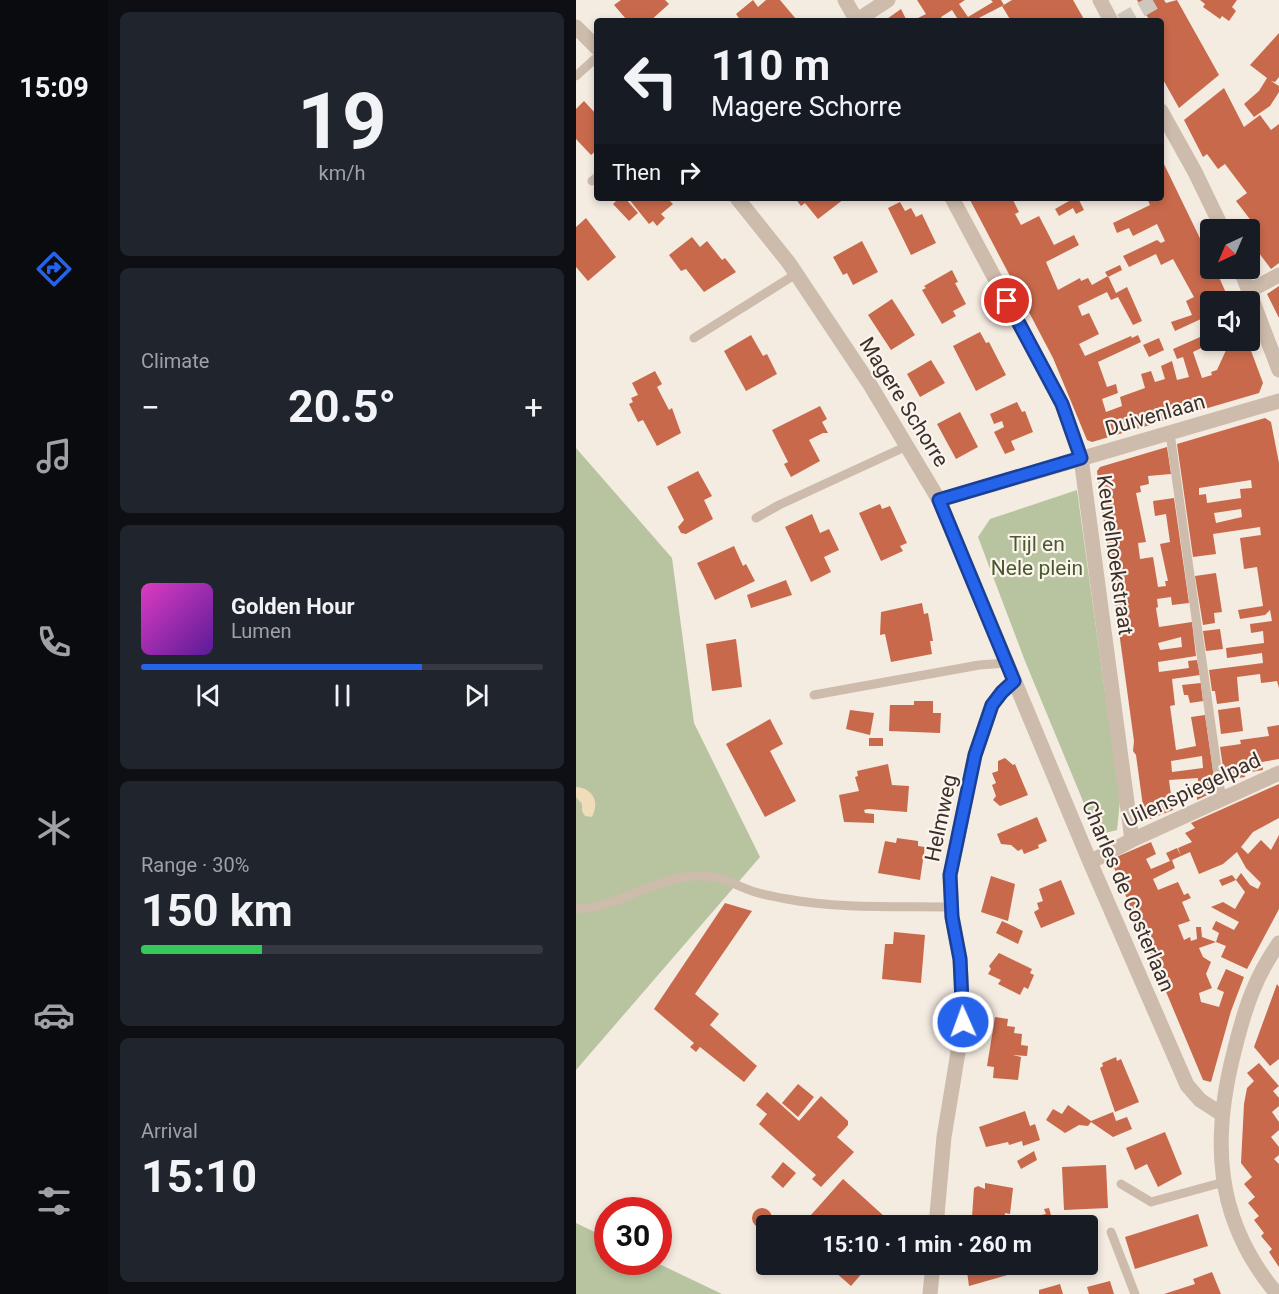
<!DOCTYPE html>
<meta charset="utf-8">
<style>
:root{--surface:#171b24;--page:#20242c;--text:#f1f3f6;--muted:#9ea1a6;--line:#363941;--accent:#2563eb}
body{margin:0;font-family:Roboto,sans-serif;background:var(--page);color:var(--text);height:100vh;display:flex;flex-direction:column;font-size:22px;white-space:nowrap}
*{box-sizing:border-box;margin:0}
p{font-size:20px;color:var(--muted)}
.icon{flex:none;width:33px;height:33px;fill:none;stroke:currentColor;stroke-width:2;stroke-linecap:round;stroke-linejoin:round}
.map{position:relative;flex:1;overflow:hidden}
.sheet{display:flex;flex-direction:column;gap:12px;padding:12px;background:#0d0f14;width:468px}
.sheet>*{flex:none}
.banner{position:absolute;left:18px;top:18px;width:570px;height:183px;border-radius:6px;box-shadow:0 3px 9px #0003;background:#171b24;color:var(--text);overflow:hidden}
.needle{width:39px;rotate:224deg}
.tools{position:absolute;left:624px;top:219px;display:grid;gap:12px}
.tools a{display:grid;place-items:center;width:60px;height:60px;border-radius:6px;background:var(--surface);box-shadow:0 3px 9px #0003;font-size:30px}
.speed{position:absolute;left:18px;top:1197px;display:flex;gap:12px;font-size:30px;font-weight:700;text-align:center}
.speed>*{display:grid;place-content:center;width:78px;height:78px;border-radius:50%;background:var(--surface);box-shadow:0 3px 9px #0003;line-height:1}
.speed .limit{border:9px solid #d22;background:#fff;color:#111}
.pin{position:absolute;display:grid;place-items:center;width:51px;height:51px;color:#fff;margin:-26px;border:3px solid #fff;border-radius:50%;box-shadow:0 2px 6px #0007}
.me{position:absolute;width:66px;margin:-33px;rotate:358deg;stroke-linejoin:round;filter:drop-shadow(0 0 4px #0008)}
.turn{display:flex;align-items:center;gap:21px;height:126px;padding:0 18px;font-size:27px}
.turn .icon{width:78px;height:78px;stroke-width:2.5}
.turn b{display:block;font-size:42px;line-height:51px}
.then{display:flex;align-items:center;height:57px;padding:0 18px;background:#0003;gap:12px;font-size:22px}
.big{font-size:45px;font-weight:700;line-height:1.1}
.sheet .widget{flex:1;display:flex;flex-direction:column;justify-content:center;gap:9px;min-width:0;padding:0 21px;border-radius:9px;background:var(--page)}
.sheet .dial{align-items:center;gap:0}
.dial b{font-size:78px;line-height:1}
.song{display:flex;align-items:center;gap:18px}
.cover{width:72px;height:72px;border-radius:9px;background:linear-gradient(135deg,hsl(310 70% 55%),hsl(270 70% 35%))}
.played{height:6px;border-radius:3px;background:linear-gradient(90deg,var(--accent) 70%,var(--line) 70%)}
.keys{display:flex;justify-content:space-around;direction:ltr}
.heat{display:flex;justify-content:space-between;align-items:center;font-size:33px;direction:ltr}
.charge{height:9px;border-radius:4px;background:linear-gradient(90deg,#34c759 30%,var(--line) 0)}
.trip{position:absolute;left:180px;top:1215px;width:342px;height:60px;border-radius:6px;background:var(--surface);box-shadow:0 3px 9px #0003;font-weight:700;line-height:60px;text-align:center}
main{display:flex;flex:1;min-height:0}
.menu{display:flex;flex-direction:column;width:108px;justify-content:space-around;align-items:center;background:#090b0e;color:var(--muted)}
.menu .icon{width:42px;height:42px}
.menu .selected{color:var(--accent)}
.menu b{font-size:27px;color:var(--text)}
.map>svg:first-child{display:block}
</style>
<main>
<nav class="menu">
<b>15:09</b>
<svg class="icon selected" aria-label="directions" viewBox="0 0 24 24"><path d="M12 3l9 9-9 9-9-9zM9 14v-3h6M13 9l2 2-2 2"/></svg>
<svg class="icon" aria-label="music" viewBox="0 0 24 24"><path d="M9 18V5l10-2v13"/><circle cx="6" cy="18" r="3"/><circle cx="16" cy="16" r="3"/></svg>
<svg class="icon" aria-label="phone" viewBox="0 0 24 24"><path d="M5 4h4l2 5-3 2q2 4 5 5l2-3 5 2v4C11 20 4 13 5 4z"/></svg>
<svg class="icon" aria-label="climate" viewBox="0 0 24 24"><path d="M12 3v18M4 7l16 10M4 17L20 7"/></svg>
<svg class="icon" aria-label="car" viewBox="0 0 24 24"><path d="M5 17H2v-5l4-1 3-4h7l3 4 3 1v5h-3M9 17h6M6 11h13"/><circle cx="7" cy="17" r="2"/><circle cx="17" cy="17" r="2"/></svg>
<svg class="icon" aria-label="filters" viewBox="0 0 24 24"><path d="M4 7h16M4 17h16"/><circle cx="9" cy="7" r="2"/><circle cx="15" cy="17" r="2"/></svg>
</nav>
<section class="sheet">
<div class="widget dial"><b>19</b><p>km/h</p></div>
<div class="widget"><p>Climate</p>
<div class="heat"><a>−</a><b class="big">20.5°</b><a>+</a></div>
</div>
<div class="widget">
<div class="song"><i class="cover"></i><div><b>Golden Hour</b><p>Lumen</p></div></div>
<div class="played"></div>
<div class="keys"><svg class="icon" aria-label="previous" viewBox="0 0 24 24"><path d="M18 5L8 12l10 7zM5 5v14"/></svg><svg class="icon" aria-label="pause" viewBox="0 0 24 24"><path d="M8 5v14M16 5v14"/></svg><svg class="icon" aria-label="next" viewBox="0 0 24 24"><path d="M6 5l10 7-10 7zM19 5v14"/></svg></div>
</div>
<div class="widget"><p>Range · 30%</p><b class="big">150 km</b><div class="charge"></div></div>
<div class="widget"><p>Arrival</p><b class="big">15:10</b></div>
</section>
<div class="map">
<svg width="703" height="1294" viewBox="0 0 703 1294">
<rect width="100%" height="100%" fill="#f4ebe1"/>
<path fill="#b8c4a0" d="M0,448L96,558L118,723L184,857L0,1070Z
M501,490L544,801L541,830L521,835L449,661L402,537L414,519Z
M0,1223L31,1238L32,1262H79L146,1294H0Z"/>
<path fill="#efdcb8" d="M0,787C17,788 24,802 16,817L9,816L6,811V804L0,797Z"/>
<path fill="#c8694b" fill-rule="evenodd" d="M45,0H89L93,4L74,21H47L50,19L38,5Z
M177,0L182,7L190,0H204L220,19L165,21L160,14Z
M341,0H389L383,4L392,17L417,2L415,0H425L428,5L397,21H383L376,10L365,17L368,21H336L350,14Z
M436,0H497L509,21H435L426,6Z
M561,0H588L590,3L601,0L643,75L603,108L585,76V21H574Z
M624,0H661L656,7L660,11L653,21L646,16L644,19L627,7L629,4Z
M325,9L331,21H308Z
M703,33V77L699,82L695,81L703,86V92L694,106L678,117L668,104L683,91L691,78L674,65Z
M648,88L668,127L684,115L695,130L703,124V263L695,269L674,241L683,231L660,201L671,193L649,164L642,169L631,154L627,157L608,120Z
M8,101L21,115V150L15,155L0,139V109Z
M585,158L634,259V268H639L654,302H634V340H642L617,352L626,378L636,375L635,372L641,370L651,348L647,340H671L687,383L683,393L516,442L511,440L477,358L393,198H436L443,212L439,214L445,225L463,216L478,245L498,235L503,245L470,262L482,290L504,278L505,281L512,278L516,285L532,276L540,293L551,287L566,321L557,325L542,297L535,300L531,292L502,306L506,316L513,313L523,334L503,344L509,356L555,336L556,338L562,335L565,342L522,362L531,387L540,384L542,393L526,399L530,412L546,406L544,397L569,388L565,374L575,371L579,382L589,379L585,366L596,361L601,380L613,377L607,357L601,359L597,349L631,334L625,319L599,331L595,322L616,315L610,301L618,297L597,259L585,265L580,254L553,267L547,256L581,240L585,243L589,241L581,224L557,236L553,228L541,233L537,223L574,205L571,198H585Z
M43,198H49L62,213L53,221L37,204Z
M52,198H91L97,204L85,214L89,218L81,226L77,221L73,224Z
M219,198H267L268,199L242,219L229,203L225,206Z
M492,198H502L508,210L500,214L497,208L483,216L479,209L493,201Z
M324,202L329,211L335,208L340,217L346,214L360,243L335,255L312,208Z
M10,218L40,257L12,281L0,267V227Z
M116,237L124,247L131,241L146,260L149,258L160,272L128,292L110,269L105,271L93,255Z
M286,241L302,272L277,285L271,273L267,275L257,257Z
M544,265L546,270L532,277L529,272Z
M376,270L382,282L379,283L390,304L377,311L380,316L366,324L346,290L350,288L348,286Z
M703,286V318L691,294Z
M316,299L339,335L315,350L292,315Z
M404,332L410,343L413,342L430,375L400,391L377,346Z
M175,335L187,356L191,354L201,374L170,391L148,351Z
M583,338L588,350L573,357L567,345Z
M355,360L369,383L344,397L331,374Z
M79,371L86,384L81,387L93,410L96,408L105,433L81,446L67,420L62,422L53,404L57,402L55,398L62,395L56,383Z
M441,402L446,412L449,411L457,432L435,441L439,450L429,454L418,432L428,427L426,421L418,424L414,414Z
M244,406L251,419L246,422L252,433H247L233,440L244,461L215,477L208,464L212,462L196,430Z
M384,412L402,447L380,459L361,424Z
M689,418L695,422L703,463V688L701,681L685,683L684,674L661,677L663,701L641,704L639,691H636L633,670L687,663L686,653L651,658L650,648L688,643L687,631L675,633L674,624L696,621L694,610L689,615L664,619L662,610L687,606L681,567L668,569L664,538L685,535L684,527L637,534L640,554L617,557L601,444ZM675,480L676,488L664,489L665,498L631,503L630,494L623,495V488ZM665,509L666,517L640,523L638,513Z
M591,447L595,474L572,476L573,484L564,486L565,492L560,493L570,542L562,543L564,559L577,557L582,587L590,586L589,581H592L584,544L594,542L590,514L579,516L577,501L598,498L613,603L596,605L595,597L581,599L582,607L580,608L583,627L616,622L620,656L582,662L583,672L613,668L612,661L621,660L624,675L596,679L599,705L594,706L600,750L620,746L615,717L629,715L640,791L621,800L622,778L593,780L597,810L569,821L560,755L557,751L558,741L521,471L524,467ZM605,637L606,647L584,650L582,643ZM626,756L627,768L596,772L595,761Z
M122,471L136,496L128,500L137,519L110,534L105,533L102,527L108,520L91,487Z
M304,504L306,509L314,506L331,543L324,546L327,551L305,561L283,513Z
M236,514L244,533L253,529L263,550L248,557L255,572L235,582L209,527Z
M158,546L167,566L170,564L179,581L139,600L121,563Z
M640,573L646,612L638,613L639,623L627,625L619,576Z
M210,580L216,595L175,608L171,595Z
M346,603L348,614L352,613L357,641H354L356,654L315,662L309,634L304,635L305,612Z
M644,629L647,649L630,651L627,631Z
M160,639L166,687L136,691L130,644Z
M625,683L627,701L614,703L612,695H608L606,685Z
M338,701H357V713H365L364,733L313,731L314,705H338Z
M664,707L667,731L645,734L642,710Z
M274,710L298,713L294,735L270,729Z
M194,719L207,744L194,751L220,801L189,817L150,744Z
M703,725V759L686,762L687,770L669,773V777L649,780L644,747L665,744L664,740L693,736L691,727Z
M293,738H307V746H293Z
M429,758L437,765L439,764L452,795L424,806L417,800L420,796L416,785L420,783L416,773L422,771V761Z
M312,764L316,785L333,786L331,812L292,809L288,810L289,813L298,814V823L268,822L263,795L283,791L279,777L282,776L281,771Z
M703,784V818L677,832L665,847L672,854L685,840L695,850L703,835V909L671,969L645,957L650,946L640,942L643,933L636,929L640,921L658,930L663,922L635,907L647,902L659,909L669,892L660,880L646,886L643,880L656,875L660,880L665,873L674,885L682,889L685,883L670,868L661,852L647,864L623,874L614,852L605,856L602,848L616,842L609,833L619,828L615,823Z
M461,817L471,841L462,845L463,848L448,854L446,849L442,851L435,845L425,844L421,834Z
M321,838L342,841V846L349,847L344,880L302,873L309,841L320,843Z
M575,842L580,854L570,859L575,869L594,861L590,853L601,848L605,856L596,860L599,868L577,879L582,890L602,882L608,895L612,893L615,898L606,902L614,921L602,925L608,940L614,937L615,941L621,939L620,927H625L626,937L640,942L623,948L627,957L635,962L630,974L636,988L623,993L625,1002L643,1007L648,992L641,989L650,969L668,977L655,1011L635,1082L627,1080L536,863L538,858Z
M415,876L439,884L432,921L405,912Z
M485,880L499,914L465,928L458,912L463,909L461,903L467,901L463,889Z
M149,903L176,911L119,994L143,1014L134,1025L181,1066L168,1082L124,1047L120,1052L114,1047L118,1043L78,1009Z
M426,921L447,931L442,944L420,933Z
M318,932L349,935L345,983L306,979L309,944H317Z
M423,953L456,969L454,973L458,975L452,989L448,987L444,995L422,984L425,980L412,974L415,969L413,966Z
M701,984L703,987V1059L694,1066L678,1047Z
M419,1017L432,1019L431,1026L439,1027L438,1033L446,1034L445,1045L452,1046L451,1056L437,1055L445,1057L442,1080L417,1078L418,1067L411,1066Z
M540,1057L541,1061L545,1059L563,1102L539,1112L524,1068L527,1066L526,1063Z
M683,1063L703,1086L697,1091L703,1098V1106L696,1112L703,1122V1130L695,1137L703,1147V1155L698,1159L703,1164V1267L693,1252L696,1249L685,1236L688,1233L678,1220L683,1216L672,1203L679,1197L668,1184L676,1177L665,1163L668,1104L671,1088L678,1081L671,1073Z
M222,1084L238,1097L222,1117L206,1103Z
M191,1092L223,1121L245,1096L272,1121V1125L261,1137L278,1152L245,1187L236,1179L240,1175L183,1124L191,1114L180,1105Z
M492,1105L515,1121L537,1112L540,1121L551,1117L556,1129L537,1137L515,1122L512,1126L503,1125L489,1133L470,1120L477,1109L486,1114Z
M449,1111L454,1126L459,1124L464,1140L447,1146L446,1141L433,1145L432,1142L410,1147L403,1127Z
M589,1132L606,1174L582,1187L571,1164L559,1170L550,1148Z
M458,1151L461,1160L445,1169L441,1161Z
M207,1162L220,1173L207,1188L195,1177Z
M530,1165L532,1208L488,1210L486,1167Z
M267,1179L319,1226H242L244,1223L235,1215Z
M409,1183L437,1188L434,1214L429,1213L428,1224L396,1217L398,1188L402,1186L409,1189Z
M176 1218a10 10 0 1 1 20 0a10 10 0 1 1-20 0Z
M473,1208L478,1226H452L451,1221L466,1217L465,1215L470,1214L468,1209Z
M622,1214L632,1246L559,1269L549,1237Z
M250,1264H294L275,1286Z
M310,1264H327L317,1275L308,1267Z
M390,1264H440L442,1272L393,1286Z
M465,1264H484L485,1270L467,1275Z
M636,1272L645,1294H588L619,1284L617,1279Z
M534,1281L538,1294H513L511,1287Z
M484,1284L487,1294H463V1290Z"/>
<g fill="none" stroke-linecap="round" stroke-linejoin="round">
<path stroke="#cfc6bd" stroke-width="15" stroke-dasharray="15 8" stroke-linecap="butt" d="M545,21L582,0"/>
<path stroke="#cdbbac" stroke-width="9" d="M0,76L21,57
M16,181L21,177
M118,338L220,274
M594,433L644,789L648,799
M180,518L203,505L331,446
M238,695L403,665L431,663
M0,909C43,908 79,876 123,876C151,876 156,885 179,892C189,895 200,897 211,899C264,909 322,906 376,907
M545,1184L575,1202L648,1182
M535,1232L559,1294"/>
<path stroke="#cdbbac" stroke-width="15" d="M269,0L281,21
M524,0L535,21
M280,21L312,0
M0,27L21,48
M585,111L619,172L647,230
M161,198L213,263L293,383L363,500L514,862L611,1085L624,1100L644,1113
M376,198L486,404L505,458L556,840
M664,268L703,370
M673,291L703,275
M363,500L703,401
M514,862L556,840L703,773
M360,1226L368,1137L387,1022L384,959L376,917L374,875L399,755L416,705L426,692L438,681
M354,1294L357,1264
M701,1294C638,1219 635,1139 659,1048C669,1008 679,977 703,943"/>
</g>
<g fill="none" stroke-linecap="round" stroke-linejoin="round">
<defs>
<path id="route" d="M387,1022L384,959L376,917L374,875L399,755L416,705L426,692L438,681L363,500L505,458L486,404L431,301"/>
</defs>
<use href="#route" stroke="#184099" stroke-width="15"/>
<use href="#route" stroke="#2563eb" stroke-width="10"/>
</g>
<g text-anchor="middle" stroke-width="4.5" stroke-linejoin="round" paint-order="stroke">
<g font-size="21" fill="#3b302b" stroke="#fbf5ee">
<text transform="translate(328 402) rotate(58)" y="7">Magere Schorre</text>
<text transform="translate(579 415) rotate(-16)" y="7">Duivenlaan</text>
<text transform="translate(539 555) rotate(82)" y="7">Keuvelhoekstraat</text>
<text transform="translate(616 790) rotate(-25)" y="7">Uilenspiegelpad</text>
<text transform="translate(365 818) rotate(-78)" y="7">Helmweg</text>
<text transform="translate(552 896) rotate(67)" y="7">Charles de Costerlaan</text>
</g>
<g font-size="21" fill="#4a5a2e" stroke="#fbf5ee">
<text x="461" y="551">Tijl en<tspan x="461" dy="24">Nele plein</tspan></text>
</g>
</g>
</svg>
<div class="tools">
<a><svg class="needle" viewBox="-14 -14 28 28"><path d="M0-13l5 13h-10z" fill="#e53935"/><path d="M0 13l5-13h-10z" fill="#9ea1a6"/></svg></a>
<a><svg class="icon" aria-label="sound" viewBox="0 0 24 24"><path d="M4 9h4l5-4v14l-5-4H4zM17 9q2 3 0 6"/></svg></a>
</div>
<div class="speed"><div class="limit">30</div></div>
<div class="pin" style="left:431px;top:301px;background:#d93025"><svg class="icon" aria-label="arrive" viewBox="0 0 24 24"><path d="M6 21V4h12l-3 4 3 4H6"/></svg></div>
<svg class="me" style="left:387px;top:1022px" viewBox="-20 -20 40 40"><circle r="17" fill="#2563eb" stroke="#fff" stroke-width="3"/><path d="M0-11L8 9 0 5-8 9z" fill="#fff"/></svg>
<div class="trip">15:10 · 1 min · 260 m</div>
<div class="banner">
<div class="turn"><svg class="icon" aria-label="left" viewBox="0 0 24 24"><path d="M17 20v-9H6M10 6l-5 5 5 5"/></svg><div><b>110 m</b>Magere Schorre</div></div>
<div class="then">Then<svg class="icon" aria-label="right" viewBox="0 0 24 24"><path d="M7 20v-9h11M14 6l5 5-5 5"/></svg></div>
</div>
</div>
</main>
